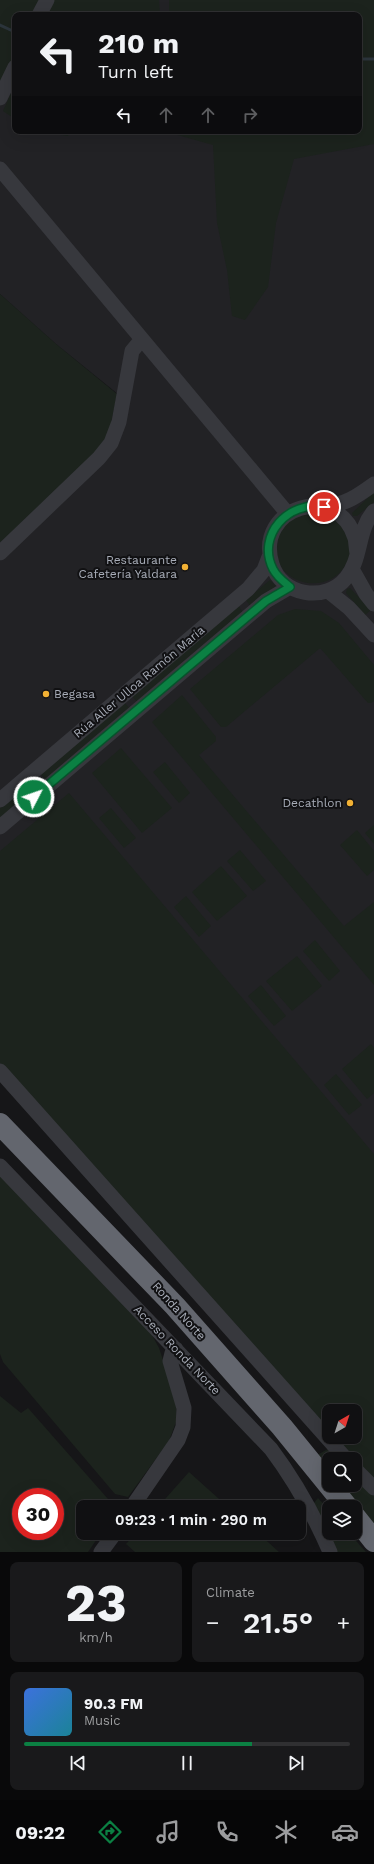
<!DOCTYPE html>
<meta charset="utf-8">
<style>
:root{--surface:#101012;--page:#19191b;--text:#f1f3f6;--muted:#9c9d9f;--line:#303032;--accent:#0b8043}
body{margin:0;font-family:"Work Sans",sans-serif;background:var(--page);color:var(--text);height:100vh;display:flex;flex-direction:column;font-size:15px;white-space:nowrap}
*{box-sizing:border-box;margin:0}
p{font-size:13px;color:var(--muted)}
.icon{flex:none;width:22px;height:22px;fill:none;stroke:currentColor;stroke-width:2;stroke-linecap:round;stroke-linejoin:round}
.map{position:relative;height:1552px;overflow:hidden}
.drawer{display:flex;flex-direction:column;gap:10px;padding:10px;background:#09090a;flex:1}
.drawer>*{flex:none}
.guide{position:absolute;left:12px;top:12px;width:350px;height:122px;border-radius:8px;box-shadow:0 4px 16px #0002,0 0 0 1px var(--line);background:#101012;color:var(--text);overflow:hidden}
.needle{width:26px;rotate:39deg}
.fabs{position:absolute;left:322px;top:1404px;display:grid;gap:8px}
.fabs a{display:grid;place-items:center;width:40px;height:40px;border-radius:8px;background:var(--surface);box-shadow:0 4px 16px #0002,0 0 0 1px var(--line);font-size:20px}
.speed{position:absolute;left:12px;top:1488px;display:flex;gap:8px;font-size:20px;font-weight:700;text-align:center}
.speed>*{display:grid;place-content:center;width:52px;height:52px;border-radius:50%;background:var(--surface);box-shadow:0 4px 16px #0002,0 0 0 1px var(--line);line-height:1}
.speed .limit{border:6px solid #d22;background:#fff;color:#111}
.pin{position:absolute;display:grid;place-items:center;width:34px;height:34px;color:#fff;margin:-17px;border:2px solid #fff;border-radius:50%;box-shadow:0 1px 4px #0007}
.me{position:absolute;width:44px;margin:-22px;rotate:49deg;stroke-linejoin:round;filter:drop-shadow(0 0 3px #0008)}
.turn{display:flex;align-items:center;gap:14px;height:84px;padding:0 20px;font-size:18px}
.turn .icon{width:52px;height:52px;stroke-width:2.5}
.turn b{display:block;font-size:28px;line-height:34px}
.lanes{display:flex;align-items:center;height:38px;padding:0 20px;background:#0003;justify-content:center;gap:20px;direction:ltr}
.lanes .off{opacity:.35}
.big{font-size:30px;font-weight:600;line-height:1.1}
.drawer .card{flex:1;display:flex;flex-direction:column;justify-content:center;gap:6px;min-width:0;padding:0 14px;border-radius:8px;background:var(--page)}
.drawer .dial{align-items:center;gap:0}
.dial b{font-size:52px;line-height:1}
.song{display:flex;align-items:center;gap:12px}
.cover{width:48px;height:48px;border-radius:6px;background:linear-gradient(135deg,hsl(220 70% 55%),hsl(190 70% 35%))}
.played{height:4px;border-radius:2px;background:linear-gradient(90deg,var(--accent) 70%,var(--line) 70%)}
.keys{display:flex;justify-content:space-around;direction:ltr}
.heat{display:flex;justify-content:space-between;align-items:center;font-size:22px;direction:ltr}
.drawer .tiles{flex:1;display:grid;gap:10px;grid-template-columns:1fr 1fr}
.card:last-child{grid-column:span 2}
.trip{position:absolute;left:76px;top:1500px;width:230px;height:40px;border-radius:8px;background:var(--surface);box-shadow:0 4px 16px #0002,0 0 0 1px var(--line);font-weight:600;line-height:40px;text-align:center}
.dock{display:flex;height:64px;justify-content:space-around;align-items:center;background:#060607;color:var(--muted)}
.dock .icon{width:28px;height:28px}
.dock .on{color:var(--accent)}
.dock b{font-size:18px;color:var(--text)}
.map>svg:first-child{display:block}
</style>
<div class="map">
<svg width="374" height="1552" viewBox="0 0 374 1552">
<rect width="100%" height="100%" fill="#161618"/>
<path fill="#222225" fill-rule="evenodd" d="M0,0H374V1480L335,1437H355V1411H329L0,1063V561L129,403L56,344L0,294ZM15,15H359V131H15Z"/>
<path fill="#1c231d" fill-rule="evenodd" d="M0,0H40L33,15H15V53L0,88Z
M53,0H159L160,15H46Z
M169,0H374V144L294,159L276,223L268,287L245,320L232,316L227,270L217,223L213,145L174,134H165V131H359V15H169Z
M15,84V119L3,111Z
M31,131H70L68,136Z
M0,294L56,344L117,394L109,434L83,468L0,543Z
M374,492V502L357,516H353L352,513Z
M310,511L337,519C341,527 348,536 350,544C352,550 349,559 346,564C328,598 273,584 277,547C278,539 280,529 286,524C292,518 303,515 310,511Z
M270,580L276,586L251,607L246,600Z
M350,588L371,610L365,615L346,593L347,589Z
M239,606L243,613L137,702L132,696Z
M295,609L321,611L339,623L374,665V701L371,703H368L321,649H319L226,727H221L190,689L278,615Z
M182,695L216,737V741L199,755L344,926L374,902V985L152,722Z
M125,703L130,709L46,779L40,774Z
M121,748L172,808L142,833L92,773Z
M165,762L190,793L179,803L153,772Z
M34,780L39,786L0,818V808Z
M69,793L374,1154V1480L335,1437H355V1411H329V1430L141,1223L0,1063V851Z
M111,808L136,838L124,848L99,818Z
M374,825V844L365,833Z
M357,830L374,851V870L367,876L340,845Z
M240,850L266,881L253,891L227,861Z
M221,866L247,896L217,921L192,892Z
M186,896L211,926L199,937L174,907Z
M315,940L340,971L329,981L303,951Z
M297,956L322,986L292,1011L266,981Z
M261,985L286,1016L274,1026L248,996Z
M371,1044L374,1048V1093L367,1099L342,1069Z
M336,1074L362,1105L349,1115L324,1085Z
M0,1175L147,1326L159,1348L177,1401L176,1422L169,1441L128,1497L115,1494L3,1362L0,1354Z
M0,1396L21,1413L28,1408L115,1507H83V1533H101L88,1552H0ZM21,1497H55V1531H21Z
M328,1449L338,1459H329V1470L317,1455Z
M189,1472L228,1507H158Z
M355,1476L374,1495V1524L342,1485H355Z
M318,1498L329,1510V1533H349L366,1552H335L313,1504Z
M136,1533H258L279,1552H135L126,1544Z"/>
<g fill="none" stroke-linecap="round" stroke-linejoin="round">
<path stroke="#2c353c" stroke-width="3" d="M0,25L15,32
M359,59H374"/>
<path stroke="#37383d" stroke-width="15" d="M39,15L47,0
M0,98L15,67
M0,169L288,514
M324,507C346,504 356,497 374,484
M0,553L99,458L111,443L119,422L132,351L142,339
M357,553C356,548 356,542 355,538C338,482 254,506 272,564C281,596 326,603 346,578C362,559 357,530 374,511
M352,569L366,594L374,604
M328,591L349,608L374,635
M0,800L248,589L264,570L269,557
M0,827L266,601L290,587
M0,1071L346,1459
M0,1166L271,1449C295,1481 314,1515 330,1552
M355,1469L374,1488
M132,1507L178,1440L183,1427L184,1408L170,1361L172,1353L176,1349
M101,1552L115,1533"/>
<path stroke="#63666e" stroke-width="22" d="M0,1124L175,1306L282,1427L347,1507
M355,1517L374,1541"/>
</g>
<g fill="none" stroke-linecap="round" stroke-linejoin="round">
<defs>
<path id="route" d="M34,797L266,601L290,587C284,582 277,577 273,569C256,535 289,500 324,507"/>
</defs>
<use href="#route" stroke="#07532c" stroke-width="10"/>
<use href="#route" stroke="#0b8043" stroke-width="7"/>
</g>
<g fill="#f2b134" stroke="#111113" stroke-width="1.5">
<circle cx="185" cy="567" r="4"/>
<circle cx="46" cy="694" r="4"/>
<circle cx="350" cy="803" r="4"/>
</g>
<g text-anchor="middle" stroke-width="4" stroke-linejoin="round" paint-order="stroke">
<g font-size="12" fill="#a8adb8" stroke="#111113" text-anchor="end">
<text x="177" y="564">Restaurante<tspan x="177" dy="14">Cafetería Yaldara</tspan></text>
<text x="54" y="698" text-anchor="start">Begasa</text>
<text x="342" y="807">Decathlon</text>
</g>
<g font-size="12" fill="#a8adb8" stroke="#111113">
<text transform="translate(139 682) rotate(-40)" y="4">Rúa Aller Ulloa Ramón María</text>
<text transform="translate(179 1311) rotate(48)" y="4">Ronda Norte</text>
<text transform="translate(177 1350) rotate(46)" y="4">Acceso Ronda Norte</text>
</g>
</g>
</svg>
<div class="fabs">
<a><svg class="needle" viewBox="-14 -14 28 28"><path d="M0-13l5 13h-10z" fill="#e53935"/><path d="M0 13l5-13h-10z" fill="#9c9d9f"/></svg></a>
<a><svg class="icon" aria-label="search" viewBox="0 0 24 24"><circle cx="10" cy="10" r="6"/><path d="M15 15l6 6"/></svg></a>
<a><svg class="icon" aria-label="layers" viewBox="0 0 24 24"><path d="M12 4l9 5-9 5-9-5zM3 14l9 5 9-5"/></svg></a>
</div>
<div class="speed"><div class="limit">30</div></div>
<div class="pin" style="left:324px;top:507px;background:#d93025"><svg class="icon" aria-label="arrive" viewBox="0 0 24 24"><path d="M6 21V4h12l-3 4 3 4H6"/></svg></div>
<svg class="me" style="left:34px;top:797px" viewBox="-20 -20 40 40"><circle r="17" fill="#0b8043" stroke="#fff" stroke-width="3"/><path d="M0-11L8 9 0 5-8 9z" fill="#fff"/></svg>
<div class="trip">09:23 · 1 min · 290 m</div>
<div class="guide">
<div class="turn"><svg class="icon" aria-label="left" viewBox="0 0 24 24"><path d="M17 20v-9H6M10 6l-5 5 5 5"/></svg><div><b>210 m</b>Turn left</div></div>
<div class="lanes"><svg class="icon" aria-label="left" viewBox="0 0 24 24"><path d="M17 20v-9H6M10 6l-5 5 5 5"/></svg><svg class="icon off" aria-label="ahead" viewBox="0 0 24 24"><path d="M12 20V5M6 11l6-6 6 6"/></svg><svg class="icon off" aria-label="ahead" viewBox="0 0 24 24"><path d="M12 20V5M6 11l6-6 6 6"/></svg><svg class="icon off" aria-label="right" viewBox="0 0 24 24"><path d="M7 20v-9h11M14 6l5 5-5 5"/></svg></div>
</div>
</div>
<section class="drawer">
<div class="tiles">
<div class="card dial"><b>23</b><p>km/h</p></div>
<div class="card"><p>Climate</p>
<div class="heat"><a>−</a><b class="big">21.5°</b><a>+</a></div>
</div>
<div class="card">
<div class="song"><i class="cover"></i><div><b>90.3 FM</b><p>Music</p></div></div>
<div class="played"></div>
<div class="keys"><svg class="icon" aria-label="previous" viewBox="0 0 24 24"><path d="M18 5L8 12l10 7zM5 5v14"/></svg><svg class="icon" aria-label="pause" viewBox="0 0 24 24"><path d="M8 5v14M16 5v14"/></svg><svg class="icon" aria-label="next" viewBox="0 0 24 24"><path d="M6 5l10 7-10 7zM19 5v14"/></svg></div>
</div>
</div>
</section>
<nav class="dock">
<b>09:22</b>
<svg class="icon on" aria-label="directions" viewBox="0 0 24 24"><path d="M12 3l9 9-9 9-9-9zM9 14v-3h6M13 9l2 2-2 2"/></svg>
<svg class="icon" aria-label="music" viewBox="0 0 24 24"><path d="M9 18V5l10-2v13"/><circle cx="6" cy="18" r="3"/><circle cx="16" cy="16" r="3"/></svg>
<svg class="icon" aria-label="phone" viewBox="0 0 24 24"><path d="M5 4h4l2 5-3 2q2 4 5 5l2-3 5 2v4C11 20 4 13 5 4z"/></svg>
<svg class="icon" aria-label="climate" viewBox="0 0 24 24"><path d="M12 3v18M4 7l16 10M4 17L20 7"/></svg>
<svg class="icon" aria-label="car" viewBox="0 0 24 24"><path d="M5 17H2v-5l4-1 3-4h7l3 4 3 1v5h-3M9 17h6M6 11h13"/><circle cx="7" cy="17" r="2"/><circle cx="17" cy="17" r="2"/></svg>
</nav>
